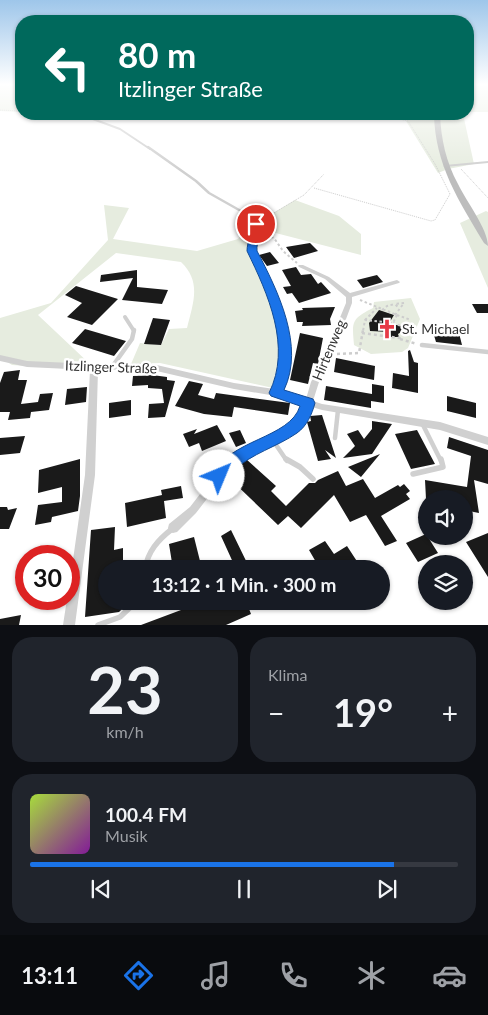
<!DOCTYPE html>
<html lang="de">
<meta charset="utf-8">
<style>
:root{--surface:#171b24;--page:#20242c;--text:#f1f3f6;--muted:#9ea1a6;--line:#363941;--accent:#1a73e8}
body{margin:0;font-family:Lato,sans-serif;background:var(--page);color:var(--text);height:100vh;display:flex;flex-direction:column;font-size:19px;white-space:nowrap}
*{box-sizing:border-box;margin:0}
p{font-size:16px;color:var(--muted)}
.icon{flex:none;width:28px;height:28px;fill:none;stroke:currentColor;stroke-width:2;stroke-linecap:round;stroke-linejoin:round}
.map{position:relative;height:625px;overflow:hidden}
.side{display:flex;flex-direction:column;gap:12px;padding:12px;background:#0d0f14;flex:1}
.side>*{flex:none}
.banner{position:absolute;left:15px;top:15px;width:459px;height:105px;border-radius:20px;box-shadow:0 1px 4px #0004;background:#00695c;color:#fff;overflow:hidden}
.buttons{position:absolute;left:418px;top:490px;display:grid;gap:10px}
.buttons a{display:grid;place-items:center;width:55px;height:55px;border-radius:50%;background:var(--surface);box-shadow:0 1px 4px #0004;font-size:25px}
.speed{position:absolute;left:15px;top:545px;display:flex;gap:10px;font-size:25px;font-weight:700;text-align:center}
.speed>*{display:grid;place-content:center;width:65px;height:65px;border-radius:50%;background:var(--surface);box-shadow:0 1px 4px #0004;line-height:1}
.speed .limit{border:8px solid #d22;background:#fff;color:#111}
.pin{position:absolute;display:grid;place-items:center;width:42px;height:42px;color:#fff;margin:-21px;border:2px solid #fff;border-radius:50%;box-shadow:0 1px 5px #0007}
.me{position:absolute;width:55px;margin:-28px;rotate:45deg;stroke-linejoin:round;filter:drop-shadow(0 0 4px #0008)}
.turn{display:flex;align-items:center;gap:18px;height:105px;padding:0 20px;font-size:22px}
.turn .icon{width:65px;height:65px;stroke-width:2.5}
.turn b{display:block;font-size:35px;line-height:42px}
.big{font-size:38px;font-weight:700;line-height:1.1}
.side .card{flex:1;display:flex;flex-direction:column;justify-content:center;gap:8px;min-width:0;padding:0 18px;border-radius:20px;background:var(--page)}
.side .dial{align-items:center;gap:0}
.dial b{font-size:65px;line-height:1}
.song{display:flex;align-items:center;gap:15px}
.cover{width:60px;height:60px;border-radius:8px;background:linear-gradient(135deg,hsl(80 70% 55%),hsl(290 70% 35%))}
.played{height:5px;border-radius:2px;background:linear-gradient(90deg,var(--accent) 85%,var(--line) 85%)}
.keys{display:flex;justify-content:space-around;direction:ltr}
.heat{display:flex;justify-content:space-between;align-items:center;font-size:28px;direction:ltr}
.side .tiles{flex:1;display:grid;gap:12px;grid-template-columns:1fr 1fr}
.card:last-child{grid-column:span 2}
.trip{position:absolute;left:98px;top:560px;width:292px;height:50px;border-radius:25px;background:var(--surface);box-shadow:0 1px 4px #0004;font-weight:700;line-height:50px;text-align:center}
.menu{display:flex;height:80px;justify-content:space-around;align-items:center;background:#090b0e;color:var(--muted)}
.menu .icon{width:35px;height:35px}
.menu .current{color:var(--accent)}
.menu b{font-size:22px;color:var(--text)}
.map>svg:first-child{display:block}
</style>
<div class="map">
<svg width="488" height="625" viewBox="0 0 488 625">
<rect width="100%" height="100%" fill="#fff"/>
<path fill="#e6ecdf" d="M0,85H21V112L0,111Z
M468,85H488V112H468Z
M418,114H463L474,164L448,169L438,173L406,121Z
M295,200L339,216L361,234V255L264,230L254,245L247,251L266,287L280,341L281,375L273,388L160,363L131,364L140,343L161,345L169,329L187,328C193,303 202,282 181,262L116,253L38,315L91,365L89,370L12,365L0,357V318L51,303L108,240L104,205L129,208L113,239L197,251L238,239L250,223L265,218Z
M486,211L488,212V288L460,223Z
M411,298L420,319L408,348L402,352L371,354L354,345C352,322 351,319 373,308L374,302Z"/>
<path fill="#1a1a1a" d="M310,243L318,251L294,258L286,247Z
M270,252L279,263L267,266L259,255Z
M296,267L301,275L311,274L318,284L321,282L331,293L299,303L292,293L287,294L283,287L291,286L282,270Z
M137,270V287L168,290L162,304L122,300L133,278L100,282L101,275Z
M377,275L383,282L363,288L357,280Z
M76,286L118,299L92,325L67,317L82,303L65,295Z
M472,304H488V313H477Z
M335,307L330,319L331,325L302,326L303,322H297L295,311L303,310L302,308Z
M379,310L394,315L388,325H399L406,329L398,334L399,337H391L390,332L370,331L369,323Z
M153,318L170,320L161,345L144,344Z
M85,329L126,341L114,356L72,343Z
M433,332L459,333L462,345L436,342Z
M300,333L323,338L318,364L313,363L308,384L290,380Z
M410,350L414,362L418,363V393L392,388L393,373L409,376L408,351Z
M336,358L375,366L374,380L334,372Z
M20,370L18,380H27L21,404L38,402L40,394L53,393L49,410L31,412L30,418L8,420L10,412H0V383L4,372Z
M152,375L167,377V380L175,381L165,417L148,418L149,404L164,403L162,389L148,388V385L132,386L133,376Z
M189,381L203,384L198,395L214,399L216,393L290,403L288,415L234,407L232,417L204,414L175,406Z
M372,384L384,386V403L371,401V408L324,400L326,386L372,394Z
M87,387L86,402L65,405L67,389Z
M447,396L476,403V418L447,411Z
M131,400V415L109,418V403Z
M322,415L336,458L325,450L331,459L318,461L307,422L311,421L310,416Z
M372,421L392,424L372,454L343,458L355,446L347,434L358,430L364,439L372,429Z
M217,425L226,441L202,451L199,443L189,447L183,434L197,429L194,434Z
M240,430L246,443L236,447L229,433Z
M417,430L435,464L411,469L395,434Z
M25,436L20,453L0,455V438Z
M449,437L488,450V484L474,480L479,513L464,510V499H426L425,480L467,487L471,456L447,448Z
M380,454L361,477L348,467Z
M80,459V496L78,511L52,517L51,522L35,525L38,505L62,502V487L38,493L39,470Z
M246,459L276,486L271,491L286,506L309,483H315L318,480L338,471L346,486L363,479L375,498L398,485L400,487L404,484L410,491L406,494L410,499L381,516L397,541L385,546L366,515L350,522L334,495L301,528L288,516L278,525L227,476Z
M181,486L183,498L164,501L166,518L127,527L125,503L162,495L161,490Z
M0,507H7L8,510L17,508L9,529H0Z
M115,527L114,550L123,548V569H106V601H122V609L119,612L85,617L91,530Z
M231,530L250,569H236L221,536Z
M488,533V577L466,542Z
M426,534L438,553L418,562L406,543Z
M194,537L202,569H173L169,544Z
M325,541L334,554L347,546L362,569H320L309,550Z
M55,548V556H32V554Z
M180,601H210L213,610L234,601H246L251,614L226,625H141L181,610Z
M21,615L19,625H0V619Z"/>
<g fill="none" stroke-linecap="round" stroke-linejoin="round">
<path stroke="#cdcdcd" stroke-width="1" stroke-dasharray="1 1" stroke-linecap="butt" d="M0,110L21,111
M51,114L85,117
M378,114L408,121L435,164L450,194
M461,169L488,198
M314,188L431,221L435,220L450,194
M262,220L304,195L324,174"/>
<path stroke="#cdcdcd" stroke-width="2" stroke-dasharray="2.5 2.5" stroke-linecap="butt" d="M262,233L274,238L283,251L297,263
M360,300L397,315L393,323L365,320L363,331
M382,310L387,306L395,304
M395,315L404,303L395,304L399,308
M397,315L411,320
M365,320L377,308
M393,323L404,327V331"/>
<path stroke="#cdcdcd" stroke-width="2.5" stroke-dasharray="3 3" stroke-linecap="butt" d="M362,333L399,338L405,330
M400,339L417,344
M337,354L359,353L363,330"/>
<path stroke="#d0d0d0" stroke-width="2" d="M88,114L90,118L120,129L150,149"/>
<path stroke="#d0d0d0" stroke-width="2.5" d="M148,147L196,181L209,193L248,215L256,224"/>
<path stroke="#d0d0d0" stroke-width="4" d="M125,317L134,331"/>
<path stroke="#d0d0d0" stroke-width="4.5" d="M422,345L488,352
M112,367L132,339L134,330
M422,423L441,461
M335,438L338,410
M272,439L287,461"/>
<path stroke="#d0d0d0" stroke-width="5.5" d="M286,459L300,467L313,479
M413,474L443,467L441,459
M145,569C148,551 158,540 172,529
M98,625L120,617L137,601"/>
<path fill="#d0d0d0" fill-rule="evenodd" d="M488,161V163L445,167L443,166L445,165Z
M256,222L259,224V231L255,251L273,286L289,341L287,377L281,391L306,399L311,382L325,354L346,303V297L325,279L299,267L298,266L299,265H303L329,277L350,293L397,280L400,282L399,283L352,297V303L333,354L319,382L313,401L322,404L440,422L488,437V445L440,430L322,410L312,407L308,417L296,431L249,455L230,469L196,513L177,532L173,533L169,532L168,528L169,524L190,507L224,463L243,449L290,425L301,413L304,405L276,396L234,389L148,369L98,370L95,475L75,625H63L67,599H69V588L85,475L90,370L27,367L0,361V355L27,361L94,364L148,363L234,383L274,389L279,377L281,341L267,286L249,251L254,231L253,224Z"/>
<path fill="#bdbdbd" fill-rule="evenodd" d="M434,114H440C441,139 446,162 458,184C466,201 488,229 488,246L484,243C459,201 435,165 434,114Z"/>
</g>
<linearGradient id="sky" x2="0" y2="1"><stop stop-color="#9ec6ea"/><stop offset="0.49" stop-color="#fff"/><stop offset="1" stop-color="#fff" stop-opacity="0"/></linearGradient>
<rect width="488" height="172" fill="url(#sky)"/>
<path fill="#1a73e8" stroke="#114b97" d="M256,221L260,224C263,234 256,241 257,251C278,291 305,346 284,390L313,399L315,403C312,414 307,426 297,433C277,447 252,453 233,471C228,476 226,481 219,484L214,481L212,476C228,439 290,439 300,406L271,396L269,393C292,347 268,294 247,251C247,241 253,234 251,224Z"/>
<defs>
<symbol id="church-bare" viewBox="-9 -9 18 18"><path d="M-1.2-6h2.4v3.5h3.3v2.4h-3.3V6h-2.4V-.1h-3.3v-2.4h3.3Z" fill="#e63946" stroke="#fff" stroke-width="2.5" paint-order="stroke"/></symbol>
</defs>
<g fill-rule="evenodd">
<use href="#church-bare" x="373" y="315" width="28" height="28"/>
</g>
<g text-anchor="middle" stroke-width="5" stroke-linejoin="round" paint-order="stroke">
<g font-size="14" fill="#333" stroke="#fff" text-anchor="start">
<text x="402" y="334">St. Michael</text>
</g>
<g font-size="14" fill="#333" stroke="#fff">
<text transform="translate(329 350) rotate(-67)" y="5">Hirtenweg</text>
<text transform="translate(111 367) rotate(2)" y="5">Itzlinger Straße</text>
</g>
</g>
</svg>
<div class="buttons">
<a><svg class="icon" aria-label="sound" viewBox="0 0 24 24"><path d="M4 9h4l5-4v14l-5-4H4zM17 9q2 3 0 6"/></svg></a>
<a><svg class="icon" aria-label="layers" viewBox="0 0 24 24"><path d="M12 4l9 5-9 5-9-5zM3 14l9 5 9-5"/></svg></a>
</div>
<div class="speed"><div class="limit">30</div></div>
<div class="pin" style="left:256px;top:224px;background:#d93025"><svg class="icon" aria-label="arrive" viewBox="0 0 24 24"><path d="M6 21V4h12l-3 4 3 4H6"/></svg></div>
<svg class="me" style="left:219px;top:476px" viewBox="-20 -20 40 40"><circle r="19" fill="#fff"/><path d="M0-13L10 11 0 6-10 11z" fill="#1a73e8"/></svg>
<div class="trip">13:12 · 1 Min. · 300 m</div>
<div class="banner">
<div class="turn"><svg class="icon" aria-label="left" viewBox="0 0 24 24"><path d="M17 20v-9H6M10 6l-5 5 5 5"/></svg><div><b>80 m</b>Itzlinger Straße</div></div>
</div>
</div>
<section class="side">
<div class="tiles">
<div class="card dial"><b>23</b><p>km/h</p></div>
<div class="card"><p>Klima</p>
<div class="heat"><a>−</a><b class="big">19°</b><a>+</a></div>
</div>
<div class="card">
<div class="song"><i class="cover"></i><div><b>100.4 FM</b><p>Musik</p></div></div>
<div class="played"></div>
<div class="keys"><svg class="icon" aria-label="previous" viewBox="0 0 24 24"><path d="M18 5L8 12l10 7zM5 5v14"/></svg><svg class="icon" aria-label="pause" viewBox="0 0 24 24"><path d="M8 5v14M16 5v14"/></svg><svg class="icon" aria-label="next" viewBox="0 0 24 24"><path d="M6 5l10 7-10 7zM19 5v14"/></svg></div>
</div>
</div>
</section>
<nav class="menu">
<b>13:11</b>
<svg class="icon current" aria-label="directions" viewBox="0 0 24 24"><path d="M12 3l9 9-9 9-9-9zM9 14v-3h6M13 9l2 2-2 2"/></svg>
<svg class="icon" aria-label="music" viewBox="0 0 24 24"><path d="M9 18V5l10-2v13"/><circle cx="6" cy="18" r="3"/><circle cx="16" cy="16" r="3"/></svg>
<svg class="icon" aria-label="phone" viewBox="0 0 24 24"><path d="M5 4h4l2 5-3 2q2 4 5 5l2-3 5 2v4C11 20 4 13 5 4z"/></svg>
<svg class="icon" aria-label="climate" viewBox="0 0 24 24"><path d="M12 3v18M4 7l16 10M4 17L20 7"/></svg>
<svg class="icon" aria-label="car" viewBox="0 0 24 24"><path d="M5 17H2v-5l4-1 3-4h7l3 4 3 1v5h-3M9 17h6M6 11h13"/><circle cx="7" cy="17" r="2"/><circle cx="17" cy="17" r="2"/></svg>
</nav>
